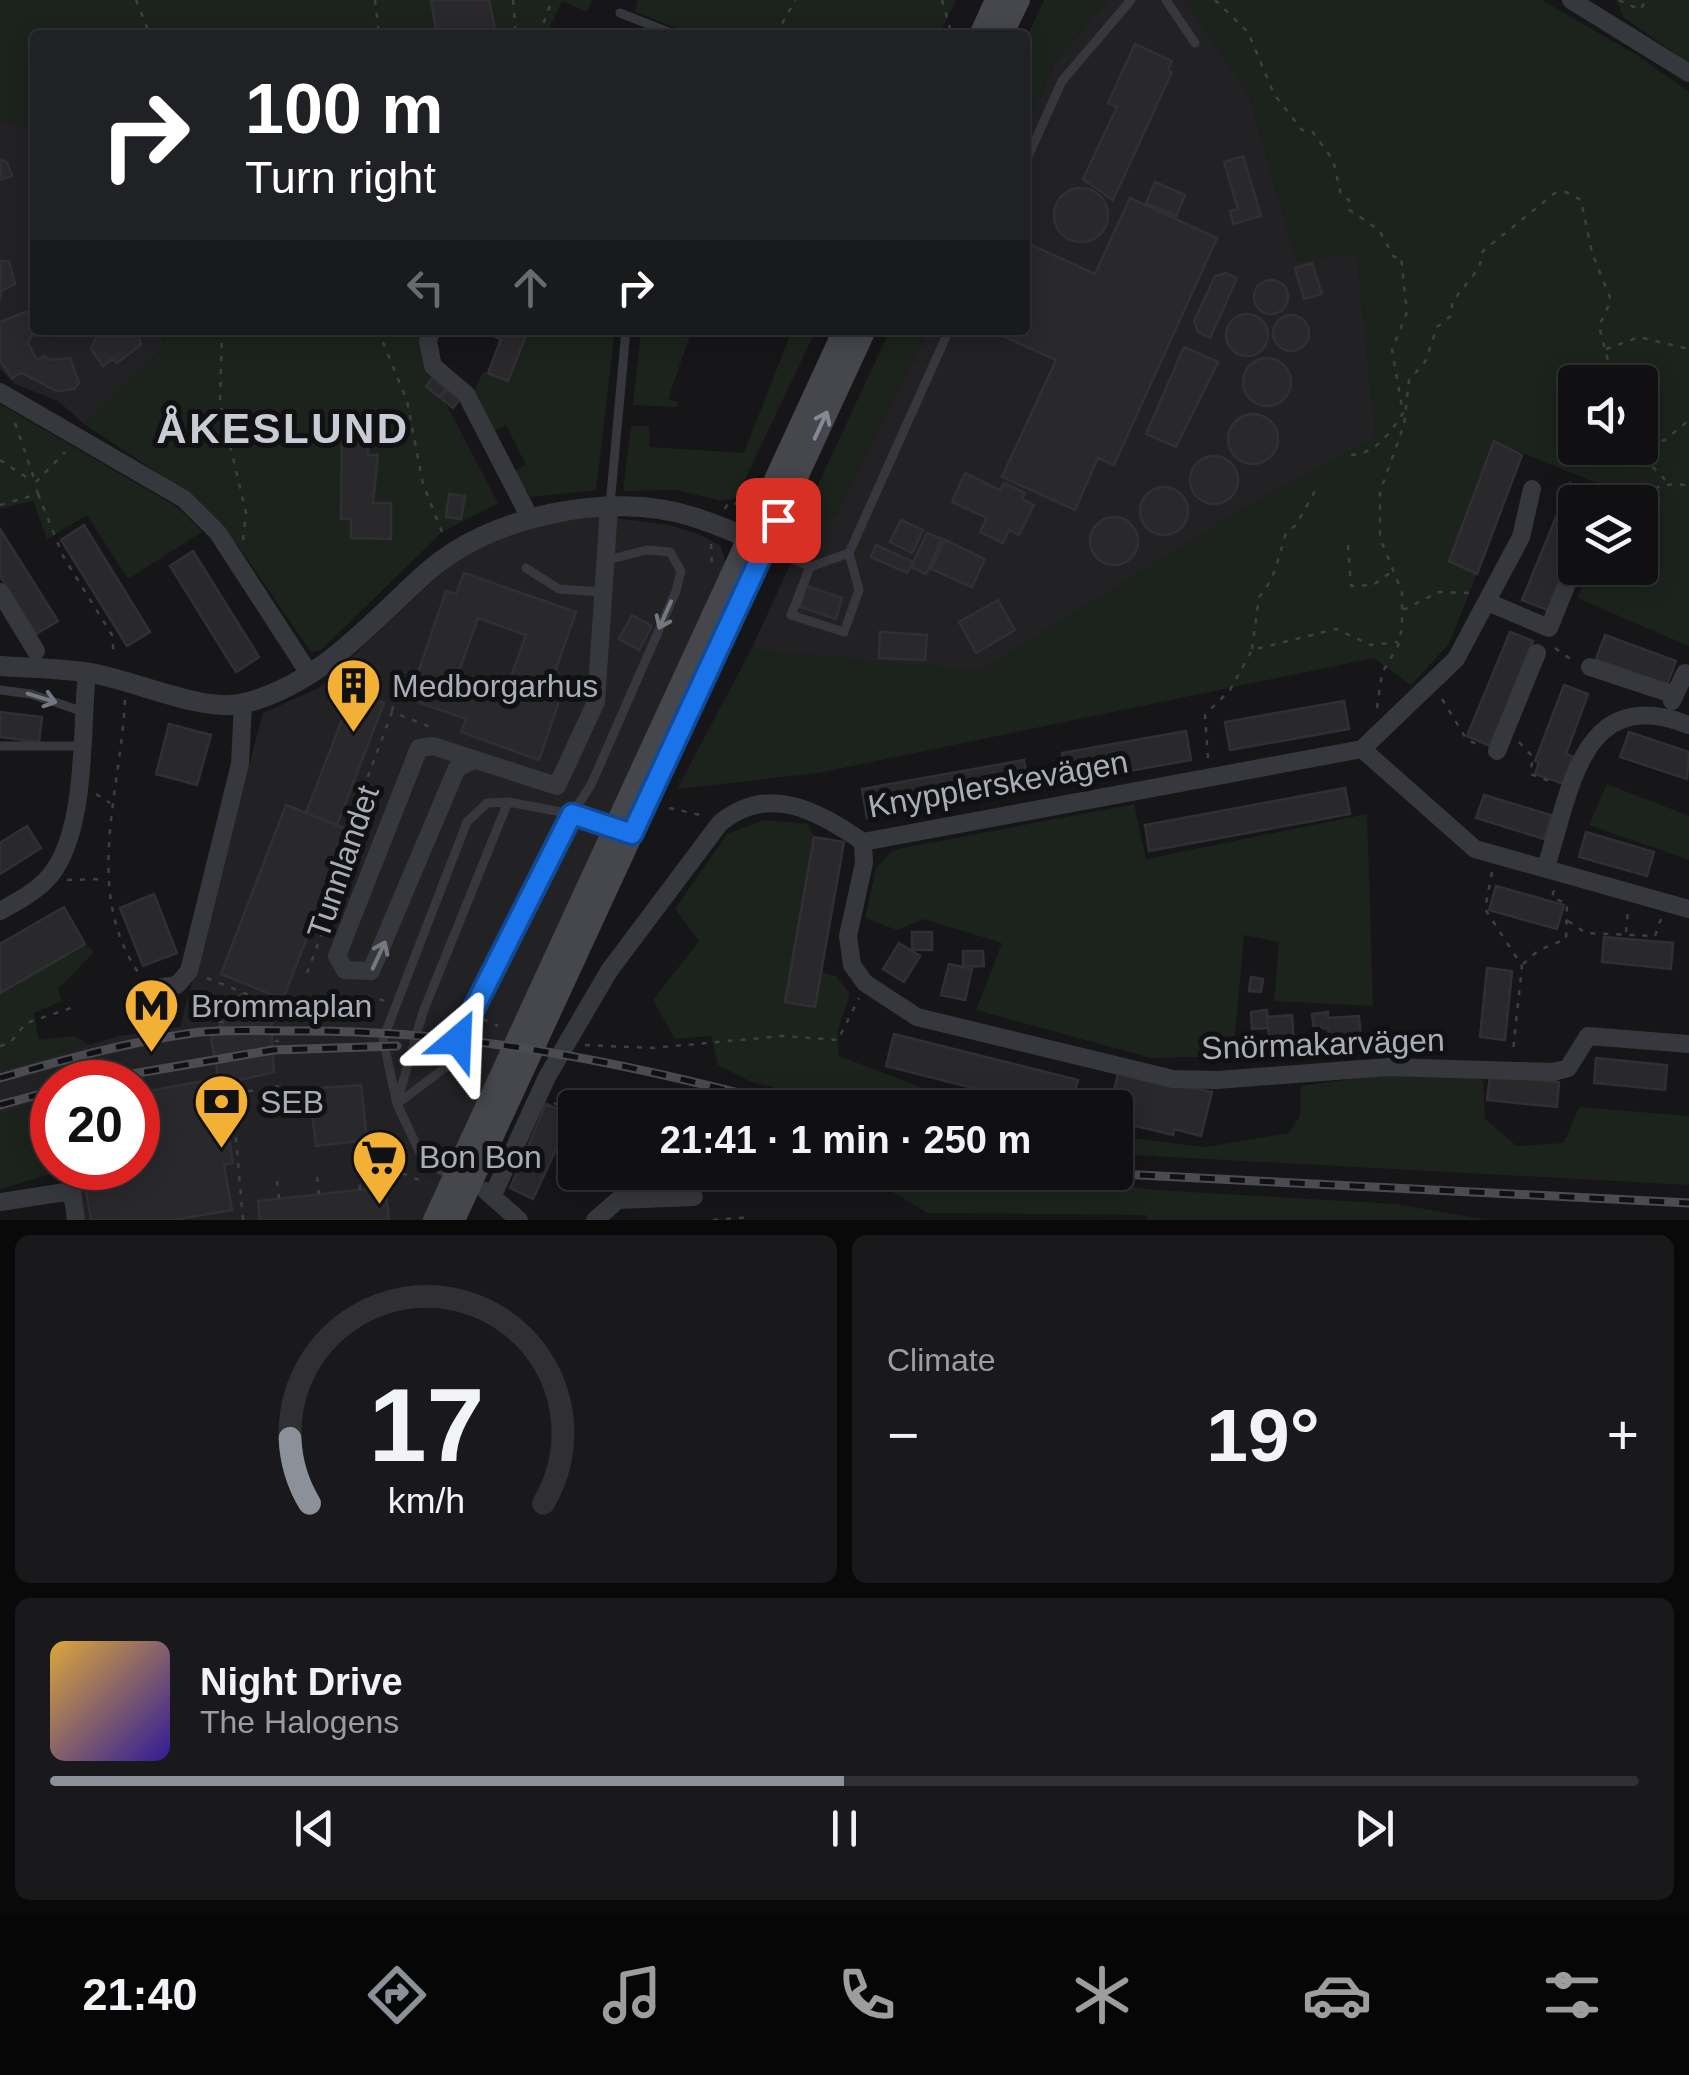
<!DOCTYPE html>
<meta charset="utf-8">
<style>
:root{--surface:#101012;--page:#19191b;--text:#f1f3f6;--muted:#9c9d9f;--line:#303032;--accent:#8c9099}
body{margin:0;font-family:Arial,sans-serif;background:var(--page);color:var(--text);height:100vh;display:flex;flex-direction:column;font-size:38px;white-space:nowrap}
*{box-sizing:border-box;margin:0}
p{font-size:32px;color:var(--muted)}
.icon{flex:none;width:55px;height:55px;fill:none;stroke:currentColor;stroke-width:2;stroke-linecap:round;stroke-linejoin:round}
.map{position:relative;height:1220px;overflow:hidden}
.details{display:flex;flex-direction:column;gap:15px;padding:15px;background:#09090a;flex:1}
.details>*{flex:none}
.guide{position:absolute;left:30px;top:30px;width:1000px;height:305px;border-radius:10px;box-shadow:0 5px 25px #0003,0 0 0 2px var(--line);background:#202124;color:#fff;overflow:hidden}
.buttons{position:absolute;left:1558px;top:365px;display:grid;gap:20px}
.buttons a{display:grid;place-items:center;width:100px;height:100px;border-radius:10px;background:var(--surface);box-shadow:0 5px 25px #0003,0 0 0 2px var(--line);font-size:50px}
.speed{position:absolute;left:30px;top:1060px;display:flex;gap:20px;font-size:50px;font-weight:700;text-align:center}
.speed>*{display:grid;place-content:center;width:130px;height:130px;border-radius:50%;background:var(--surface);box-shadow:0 5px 25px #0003,0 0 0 2px var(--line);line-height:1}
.speed .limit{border:15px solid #d22;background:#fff;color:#111}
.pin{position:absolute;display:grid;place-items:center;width:85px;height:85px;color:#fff;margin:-42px;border-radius:20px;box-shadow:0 5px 15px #0006}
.me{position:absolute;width:110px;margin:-55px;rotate:26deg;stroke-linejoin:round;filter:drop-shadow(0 0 8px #0008)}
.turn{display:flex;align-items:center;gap:35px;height:210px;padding:0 50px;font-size:45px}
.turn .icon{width:130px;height:130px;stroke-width:2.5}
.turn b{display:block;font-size:70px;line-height:85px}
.lanes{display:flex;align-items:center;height:95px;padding:0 50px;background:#0003;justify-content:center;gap:50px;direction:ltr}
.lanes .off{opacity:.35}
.big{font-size:75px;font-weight:600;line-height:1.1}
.details .widget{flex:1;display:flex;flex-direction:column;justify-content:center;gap:15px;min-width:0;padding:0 35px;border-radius:15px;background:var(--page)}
.details .dial{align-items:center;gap:0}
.dial svg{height:260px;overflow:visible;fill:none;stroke:var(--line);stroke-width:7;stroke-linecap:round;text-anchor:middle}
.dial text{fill:var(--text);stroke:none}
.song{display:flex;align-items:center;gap:30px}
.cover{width:120px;height:120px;border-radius:15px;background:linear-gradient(135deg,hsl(40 70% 55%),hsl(250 70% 35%))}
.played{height:10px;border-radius:5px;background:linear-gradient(90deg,var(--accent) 50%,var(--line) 50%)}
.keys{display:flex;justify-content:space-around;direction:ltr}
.heat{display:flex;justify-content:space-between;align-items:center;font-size:55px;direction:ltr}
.details .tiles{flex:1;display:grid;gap:15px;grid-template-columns:1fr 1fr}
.widget:last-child{grid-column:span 2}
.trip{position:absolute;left:558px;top:1090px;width:575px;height:100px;border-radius:10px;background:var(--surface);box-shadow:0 5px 25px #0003,0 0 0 2px var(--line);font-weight:600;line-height:100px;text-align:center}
.tab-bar{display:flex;height:160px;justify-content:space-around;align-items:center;background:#060607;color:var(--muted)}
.tab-bar .icon{width:70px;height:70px}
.tab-bar .current{color:var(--accent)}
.tab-bar b{font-size:45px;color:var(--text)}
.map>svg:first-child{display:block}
</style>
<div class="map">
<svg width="1689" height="1220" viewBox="0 0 1689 1220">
<rect width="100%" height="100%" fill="#161618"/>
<path fill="#222225" d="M1108,0H1184L1249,94L1297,261L1357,253L1376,437L1241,510L981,671L751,650L804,534L838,513L929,330H1025V126L1056,61Z
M0,121L35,129V330H163L162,349L84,424L58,401L15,384L0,369Z
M601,516L669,525L698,534L721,546L726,564L426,1220H74L66,1168H138V1082H52V1100L0,1114V1070L119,1036L180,1027L263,713L319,688L457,558L531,526Z"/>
<path fill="#1c231d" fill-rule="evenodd" d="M0,0H431L437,35H35V129L0,121Z
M489,0H592L587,12L562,1L546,35H496Z
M638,0H956L939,35H694L635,12Z
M1044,0H1108L1056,61L1025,126V41Z
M1184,0H1542L1638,56L1689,92V646L1577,598L1590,568H1640V502H1617L1620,493L1494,441L1449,560L1477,574L1449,644L1411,685L1374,658L818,773L677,789L751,650L981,671L1241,510L1376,437L1357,254L1297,261L1249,94ZM1575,382H1640V448H1575Z
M1616,0H1689V63L1624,18Z
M163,330H426L420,354L498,503L442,532L321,650L311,652L238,545L188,493L84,424L162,349Z
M528,330H615L596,490L531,497L514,471L526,465L506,425L494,431L474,392L483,372L508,380Z
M641,330H692L668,399L678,402L677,407L633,405Z
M792,330H816L736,498L722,501L677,490L623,491L631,426H649L650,447L744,453Z
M890,330H929L838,514L804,534L796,532Z
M0,404L177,507L202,532L128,579L87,515L47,539L33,501L0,509Z
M1607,784L1689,816V860L1589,825Z
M1134,804L1146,859L1367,814L1373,1006L1274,1001L1279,942L1244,935L1233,1056L1151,1058L976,1010L1002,943L924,919L897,930L865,918L876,868L893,850Z
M764,820L808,824L814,837L785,1002L821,972L836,976L850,994L838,1029L839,1056L973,1107H852L751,1082L718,1065L711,1036L675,1039L653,1000L699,941L675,909L727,834Z
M85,944L94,952L58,989L62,1001L34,1013L39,1040L74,1036L89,1045L0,1070V993Z
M1388,1074L1483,1076L1485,1119L1517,1146L1564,1143L1579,1107L1689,1116V1185L1115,1154V1136L1205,1147L1289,1133L1300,1116L1301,1086Z
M52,1100V1141L45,1149L48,1175L0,1189V1114Z
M1023,1172L1155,1190L1396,1204L1487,1220H1148L1146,1215L927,1213L886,1188L790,1190L771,1173Z"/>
<path fill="#29292c" stroke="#303034" stroke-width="2.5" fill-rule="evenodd" d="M431,0H489L496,35H437Z
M1135,44L1172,61L1168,70L1172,72L1113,200L1083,179L1117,107L1108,103Z
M1243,156L1261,216L1233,224L1230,211L1238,209L1224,162Z
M0,160L7,162L12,176L0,180Z
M1155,182L1185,195L1176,216L1146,203Z
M1054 215a27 27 0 1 1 54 0a27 27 0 1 1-54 0Z
M1130,198L1217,238L1114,465L1098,458L1075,510L1002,477L1056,360L989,330H1025V242L1095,274Z
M0,261H9L15,284L1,291L0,300Z
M1312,263L1322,294L1304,299L1295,268Z
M1226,273L1237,278L1210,338L1198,332L1194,321L1215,276Z
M1254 297a17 17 0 1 1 34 0a17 17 0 1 1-34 0Z
M28,311L33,333L28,343L37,360L44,356L50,360L70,358L79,383L74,389L57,391L21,373L12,378L0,361V322Z
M1226 335a21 21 0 1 1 42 0a21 21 0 1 1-42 0Z
M1273 333a18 18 0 1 1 36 0a18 18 0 1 1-36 0Z
M121,330H144L139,335L141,345L117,363L112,359L103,366L91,349L97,336L111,337Z
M478,330H528L508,381L488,373L501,339Z
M1184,347L1218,362L1176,447L1146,434Z
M1243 382a24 24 0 1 1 48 0a24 24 0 1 1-48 0Z
M433,377L446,388L439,397L426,386Z
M448,389L460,399L453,408L441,398Z
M1228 439a25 25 0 1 1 50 0a25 25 0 1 1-50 0Z
M342,437H368V455H378L373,503H391V539L351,538V519H341Z
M1494,441L1522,455L1477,574L1449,561Z
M1190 480a24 24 0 1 1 48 0a24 24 0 1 1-48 0Z
M965,473L1000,490L1004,483L1025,493L1022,499L1034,505L1019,535L1009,530L1003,543L980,532L987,518L952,502Z
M1570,483L1597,495L1594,502H1575V549L1550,611L1522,600Z
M1140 511a24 24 0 1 1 48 0a24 24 0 1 1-48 0Z
M449,494L465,496L461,519L446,517Z
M1090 541a24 24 0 1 1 48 0a24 24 0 1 1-48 0Z
M901,520L923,530L912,553L890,542Z
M84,525L150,632L127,646L61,540Z
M0,529L58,621L36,634L0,576Z
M927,533L942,539L926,574L911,567Z
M945,540L985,559L972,587L931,569Z
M876,545L913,562L907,573L871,557Z
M193,551L259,657L236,672L170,566Z
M464,573L576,612L551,683L564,687L539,760L461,732L466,719L409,699L446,591L456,594ZM478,618L526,635L506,691L458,674Z
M806,586L842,598L836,619L800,607Z
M998,600L1015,630L976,653L959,622Z
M632,615L652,626L639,650L619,639Z
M880,632L927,635L925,660L879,658Z
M1510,632L1533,641L1490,746L1467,736Z
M1605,635L1676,661L1667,685L1596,659Z
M1564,685L1588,694L1566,754L1574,757L1564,784L1535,774L1539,762L1535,761Z
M353,691L384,703L337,825L306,813Z
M1344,701L1349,729L1230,750L1225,722Z
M0,712L42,717L39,742L0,737Z
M169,724L211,735L197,785L156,774Z
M1186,731L1191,760L1067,782L1062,753Z
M1629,732L1689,752L1687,779L1620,757Z
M1024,760L1029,789L867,818L862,789Z
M1345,788L1350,814L1149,851L1145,825Z
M1484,795L1551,815L1544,839L1476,818Z
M286,805L349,830L283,999L221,974Z
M27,826L41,848L0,874V843Z
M1586,832L1654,852L1647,876L1579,857Z
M814,837L844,842L815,1007L785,1002Z
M1496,886L1564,905L1557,929L1489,910Z
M154,894L177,953L143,966L120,908Z
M64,907L85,944L0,993V944Z
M912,932H932V950H912Z
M1604,937L1673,943L1671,969L1602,962Z
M899,943L920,956L904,982L883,969Z
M963,951H983L984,966L963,967Z
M949,964L972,969L965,1000L941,995Z
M1487,968L1512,971L1505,1040L1480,1037Z
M1251,977L1263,979L1261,992L1249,991Z
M241,994L278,1011L271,1025L274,1072L220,1085L211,1039Z
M1267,1010L1268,1028L1252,1029L1251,1012Z
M1328,1012V1018L1359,1016L1361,1039L1329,1042L1328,1028L1314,1029L1312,1014Z
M1292,1015L1294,1045L1270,1047L1267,1017Z
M894,1034L1078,1080L1071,1108H1053L886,1066Z
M1596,1058L1667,1065L1665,1090L1594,1083Z
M1118,1073L1212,1092L1201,1136L1174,1129L1173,1135L1115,1121V1108H1110Z
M1490,1075L1559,1082L1557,1107L1487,1100Z
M219,1078L233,1163L224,1165L232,1210L173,1220H91L82,1168H138V1093Z
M361,1085L367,1140L316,1146L309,1089Z
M546,1104L572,1115L533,1199L510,1188Z
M385,1187L389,1220H260L258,1201Z"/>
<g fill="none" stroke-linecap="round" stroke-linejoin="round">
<path stroke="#3d3f44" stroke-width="2.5" stroke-dasharray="5 8" stroke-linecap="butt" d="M136,0L150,35
M375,0L379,35
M513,0L516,35
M942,0L952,35
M1215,0L1248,32L1274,94L1302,130L1312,131L1333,160L1341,195L1349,200L1348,209L1379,230L1394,257H1401L1407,312L1392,350L1403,413C1391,432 1374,456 1349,455
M1619,0L1640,10L1646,0
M539,35L552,0
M776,35L795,0
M222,330L220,402L246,513L243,540
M378,330L407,401L423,484L444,537
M1606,349L1639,337L1689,349
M15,423L35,481
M1635,448L1668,483
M1637,449L1665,440L1689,420
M0,460L32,481
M38,494L63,556L112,635L114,657
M1616,495L1674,484L1689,485
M0,505L38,494L35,483L65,452
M725,509L728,503L743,504
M711,544L712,566
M1348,545L1351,586L1373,585L1394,570
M1403,610L1439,592L1470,593
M1555,648L1573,661
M1252,649L1259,597C1276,578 1278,558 1286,533L1296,525L1315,491
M1442,699L1467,740L1479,745
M125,700C121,793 81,894 142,978
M1377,708L1382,673L1400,642L1402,621V592L1380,538V492L1404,425L1409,380L1425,362L1437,327L1452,315V302L1479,268L1483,251L1555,193L1566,192L1581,200L1592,253L1611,300L1599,326L1610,368L1608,382
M392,711L396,694
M1519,742L1533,757L1530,774L1552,782
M1208,758L1205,715L1230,690L1252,650L1336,629L1371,645L1398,642
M96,794L110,803
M669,808L705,816
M1492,872L1485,909L1522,966L1513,1051
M67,880L104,879
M1568,921L1586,933L1655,936L1661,919
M1626,932L1628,910
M1523,964L1539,950L1566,939L1567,904L1552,897L1554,890
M307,973L358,838L354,814L392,712L433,728
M207,978L284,1009
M198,990L206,1011L218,1022H223L238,992
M367,996L385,1001
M483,1019L498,1026
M275,1041H279
M585,1045L652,1048L783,1036L838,1040L859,998
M0,1046L10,1043L26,1023L77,1006
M554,1103L575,1114
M378,1164L427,1183
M359,1172L360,1190
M595,1172L602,1189
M317,1177L319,1194
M277,1181L279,1198
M243,1220L232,1094L286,1085
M713,1220L751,1217"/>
<path stroke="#37383d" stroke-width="9" d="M1166,0L1195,43
M620,13L676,35
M1025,163L1062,81L1131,0
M610,505L626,330
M768,546L810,567L849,553L949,330
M810,567L791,615L844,632L859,590L849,553
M526,568L559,589L602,592
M0,690L31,694L84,712
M0,746H81
M398,1099L423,1012L508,802
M397,1104L446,1067L572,814L591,785L676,591L681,571L670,552L647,550L607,560
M453,1175L438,1169L420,1153L397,1104L383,1039L467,822L487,803L508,802L572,814L615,827"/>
<path stroke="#37383d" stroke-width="18" d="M1571,0L1689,73
M431,330L428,342L433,366L466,394L529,516
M0,392L184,499L218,533L310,675
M1600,502V501
M0,592L36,651
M1490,603L1549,628L1575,564
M1590,667L1675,695
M1672,701L1685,673
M1362,749L1456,659L1521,537L1532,489
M1497,751L1537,653
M474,760L457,768L371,971L345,970L337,956L419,748L433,746L557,786L596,702L609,508
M863,842L864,863L848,936L852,965L865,983L917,1017L1173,1079L1217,1080L1388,1067L1553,1072L1568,1068L1588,1036L1689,1044
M1546,867C1571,790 1581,683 1689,725
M0,911C20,900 42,889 55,869C87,820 81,729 87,672
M155,988L177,985L189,971L240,764L243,704
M486,1191L519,1220
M493,1195L547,1077L609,971L720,823C769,783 818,811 863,842L1362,749L1475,849L1689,909
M0,1202L72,1191L76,1220
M595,1220L618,1200L694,1197"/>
<path stroke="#37383d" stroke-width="20" d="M0,666C30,668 61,668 91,673C134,680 205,714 245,703C322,683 370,623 427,572C489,516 609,491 690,516C714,523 738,534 761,543"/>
<path stroke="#45474d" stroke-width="22" d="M980,35L996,0
M1002,35L1019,0
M434,1220L844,330
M454,1220L865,330"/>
<defs>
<path id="rail" d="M0,1078C64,1060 127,1042 193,1033C228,1029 265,1031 300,1031C470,1030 633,1064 796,1108
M85,1082L273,1050L397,1046
M0,1105L52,1091
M1080,1172L1689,1203"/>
</defs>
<use href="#rail" stroke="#4a4c52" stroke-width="9"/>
<use href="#rail" stroke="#111113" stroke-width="5" stroke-dasharray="15" stroke-linecap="butt"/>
</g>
<defs><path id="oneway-shaft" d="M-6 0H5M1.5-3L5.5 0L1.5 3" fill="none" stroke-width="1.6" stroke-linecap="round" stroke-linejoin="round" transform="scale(2.5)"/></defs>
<use stroke="#858993" href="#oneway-shaft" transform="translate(821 425) rotate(-65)"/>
<g stroke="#757881">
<use href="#oneway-shaft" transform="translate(665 615) rotate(114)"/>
<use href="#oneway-shaft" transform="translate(42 698) rotate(17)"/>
<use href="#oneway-shaft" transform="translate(379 955) rotate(-65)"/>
</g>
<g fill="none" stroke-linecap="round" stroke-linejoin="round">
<defs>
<path id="route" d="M458,1040L572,814L632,834L778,520"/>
</defs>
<use href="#route" stroke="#114b97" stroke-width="25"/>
<use href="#route" stroke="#1a73e8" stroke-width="18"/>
</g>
<defs>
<symbol id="building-pin" viewBox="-11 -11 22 30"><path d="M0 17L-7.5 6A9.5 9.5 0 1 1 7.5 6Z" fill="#f2b134" stroke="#111113"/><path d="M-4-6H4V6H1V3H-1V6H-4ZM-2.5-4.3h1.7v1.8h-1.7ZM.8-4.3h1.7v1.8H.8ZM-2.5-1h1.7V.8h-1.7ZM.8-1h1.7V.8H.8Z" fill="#111"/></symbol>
<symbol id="metro-pin" viewBox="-11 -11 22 30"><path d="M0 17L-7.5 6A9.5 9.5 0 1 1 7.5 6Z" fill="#f2b134" stroke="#111113"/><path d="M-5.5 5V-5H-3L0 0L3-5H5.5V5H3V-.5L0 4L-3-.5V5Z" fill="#111"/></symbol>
<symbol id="bank-pin" viewBox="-11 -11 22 30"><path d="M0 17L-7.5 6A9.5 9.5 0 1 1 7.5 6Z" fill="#f2b134" stroke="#111113"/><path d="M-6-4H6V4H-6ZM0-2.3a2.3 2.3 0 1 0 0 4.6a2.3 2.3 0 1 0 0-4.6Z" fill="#111"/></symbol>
<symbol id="supermarket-pin" viewBox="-11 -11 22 30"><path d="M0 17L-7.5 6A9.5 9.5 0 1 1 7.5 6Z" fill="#f2b134" stroke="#111113"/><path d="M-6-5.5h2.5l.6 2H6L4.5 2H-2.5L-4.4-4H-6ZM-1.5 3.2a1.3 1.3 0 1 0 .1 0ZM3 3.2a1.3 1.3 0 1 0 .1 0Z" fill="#111"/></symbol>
</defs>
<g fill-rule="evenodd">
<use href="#building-pin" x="322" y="654" width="63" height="86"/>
<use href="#metro-pin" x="120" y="974" width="63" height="86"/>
<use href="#bank-pin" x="190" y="1070" width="63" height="86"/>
<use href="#supermarket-pin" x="348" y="1126" width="63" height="86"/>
</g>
<g text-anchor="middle" stroke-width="10" stroke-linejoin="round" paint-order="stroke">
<g font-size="32" fill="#a8adb8" stroke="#111113" text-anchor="start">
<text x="392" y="697">Medborgarhus</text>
<text x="191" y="1017">Brommaplan</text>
<text x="260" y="1113">SEB</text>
<text x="419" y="1168">Bon Bon</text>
</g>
<g font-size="32" fill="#a8adb8" stroke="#111113">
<text transform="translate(998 784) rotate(-10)" y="11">Knypplerskevägen</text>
<text transform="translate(343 862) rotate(-71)" y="11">Tunnlandet</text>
<text transform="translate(1323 1044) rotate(-2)" y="11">Snörmakarvägen</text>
</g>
<g font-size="42" font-weight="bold" letter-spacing="2.5" fill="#c9ccd4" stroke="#111113">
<text x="283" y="443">ÅKESLUND</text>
</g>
</g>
</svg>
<div class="buttons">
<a><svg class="icon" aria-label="sound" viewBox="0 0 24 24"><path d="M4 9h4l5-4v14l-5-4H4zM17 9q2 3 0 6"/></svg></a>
<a><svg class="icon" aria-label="layers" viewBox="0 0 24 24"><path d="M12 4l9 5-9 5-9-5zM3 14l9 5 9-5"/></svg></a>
</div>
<div class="speed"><div class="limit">20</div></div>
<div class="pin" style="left:778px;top:520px;background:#d93025"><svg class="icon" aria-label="arrive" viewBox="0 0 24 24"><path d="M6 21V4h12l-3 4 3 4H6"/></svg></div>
<svg class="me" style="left:458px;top:1040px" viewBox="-20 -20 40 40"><path d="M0-17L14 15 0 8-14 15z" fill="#1a73e8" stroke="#fff" stroke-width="4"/></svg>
<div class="trip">21:41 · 1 min · 250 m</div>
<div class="guide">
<div class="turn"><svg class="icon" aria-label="right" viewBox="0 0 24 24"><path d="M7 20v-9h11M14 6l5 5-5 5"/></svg><div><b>100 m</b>Turn right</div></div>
<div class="lanes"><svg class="icon off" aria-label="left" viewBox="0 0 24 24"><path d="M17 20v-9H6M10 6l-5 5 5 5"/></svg><svg class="icon off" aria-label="ahead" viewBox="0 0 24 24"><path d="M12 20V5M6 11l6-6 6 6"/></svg><svg class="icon" aria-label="right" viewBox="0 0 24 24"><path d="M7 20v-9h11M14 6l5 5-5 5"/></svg></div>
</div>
</div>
<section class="details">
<div class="tiles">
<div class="widget dial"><svg viewBox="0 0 100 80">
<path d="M14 69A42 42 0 1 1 86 69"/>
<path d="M14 69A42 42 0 0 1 8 49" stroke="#8c9099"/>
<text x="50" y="56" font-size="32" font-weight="700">17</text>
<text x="50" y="72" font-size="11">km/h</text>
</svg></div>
<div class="widget"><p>Climate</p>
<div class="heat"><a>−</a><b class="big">19°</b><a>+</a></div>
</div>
<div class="widget">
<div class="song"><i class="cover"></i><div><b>Night Drive</b><p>The Halogens</p></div></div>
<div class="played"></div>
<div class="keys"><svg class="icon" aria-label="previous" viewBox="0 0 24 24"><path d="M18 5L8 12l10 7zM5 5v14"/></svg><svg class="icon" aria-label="pause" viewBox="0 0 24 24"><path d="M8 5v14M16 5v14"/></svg><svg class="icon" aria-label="next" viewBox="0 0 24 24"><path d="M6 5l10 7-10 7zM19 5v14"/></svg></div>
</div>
</div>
</section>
<nav class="tab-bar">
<b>21:40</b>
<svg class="icon current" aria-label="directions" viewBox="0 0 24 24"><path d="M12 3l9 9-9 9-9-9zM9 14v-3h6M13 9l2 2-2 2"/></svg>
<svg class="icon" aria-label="music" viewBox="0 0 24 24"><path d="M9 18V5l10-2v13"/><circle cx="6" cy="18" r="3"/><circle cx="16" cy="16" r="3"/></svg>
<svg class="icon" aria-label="phone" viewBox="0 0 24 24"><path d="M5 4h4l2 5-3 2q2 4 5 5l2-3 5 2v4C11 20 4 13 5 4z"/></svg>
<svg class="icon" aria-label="climate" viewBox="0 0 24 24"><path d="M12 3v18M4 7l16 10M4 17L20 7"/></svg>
<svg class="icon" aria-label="car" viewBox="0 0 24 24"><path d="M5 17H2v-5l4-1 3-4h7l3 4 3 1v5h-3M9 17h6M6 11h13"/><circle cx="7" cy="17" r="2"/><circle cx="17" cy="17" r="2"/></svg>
<svg class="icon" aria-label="filters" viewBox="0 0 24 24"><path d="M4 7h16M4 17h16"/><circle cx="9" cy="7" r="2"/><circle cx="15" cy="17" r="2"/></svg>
</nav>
